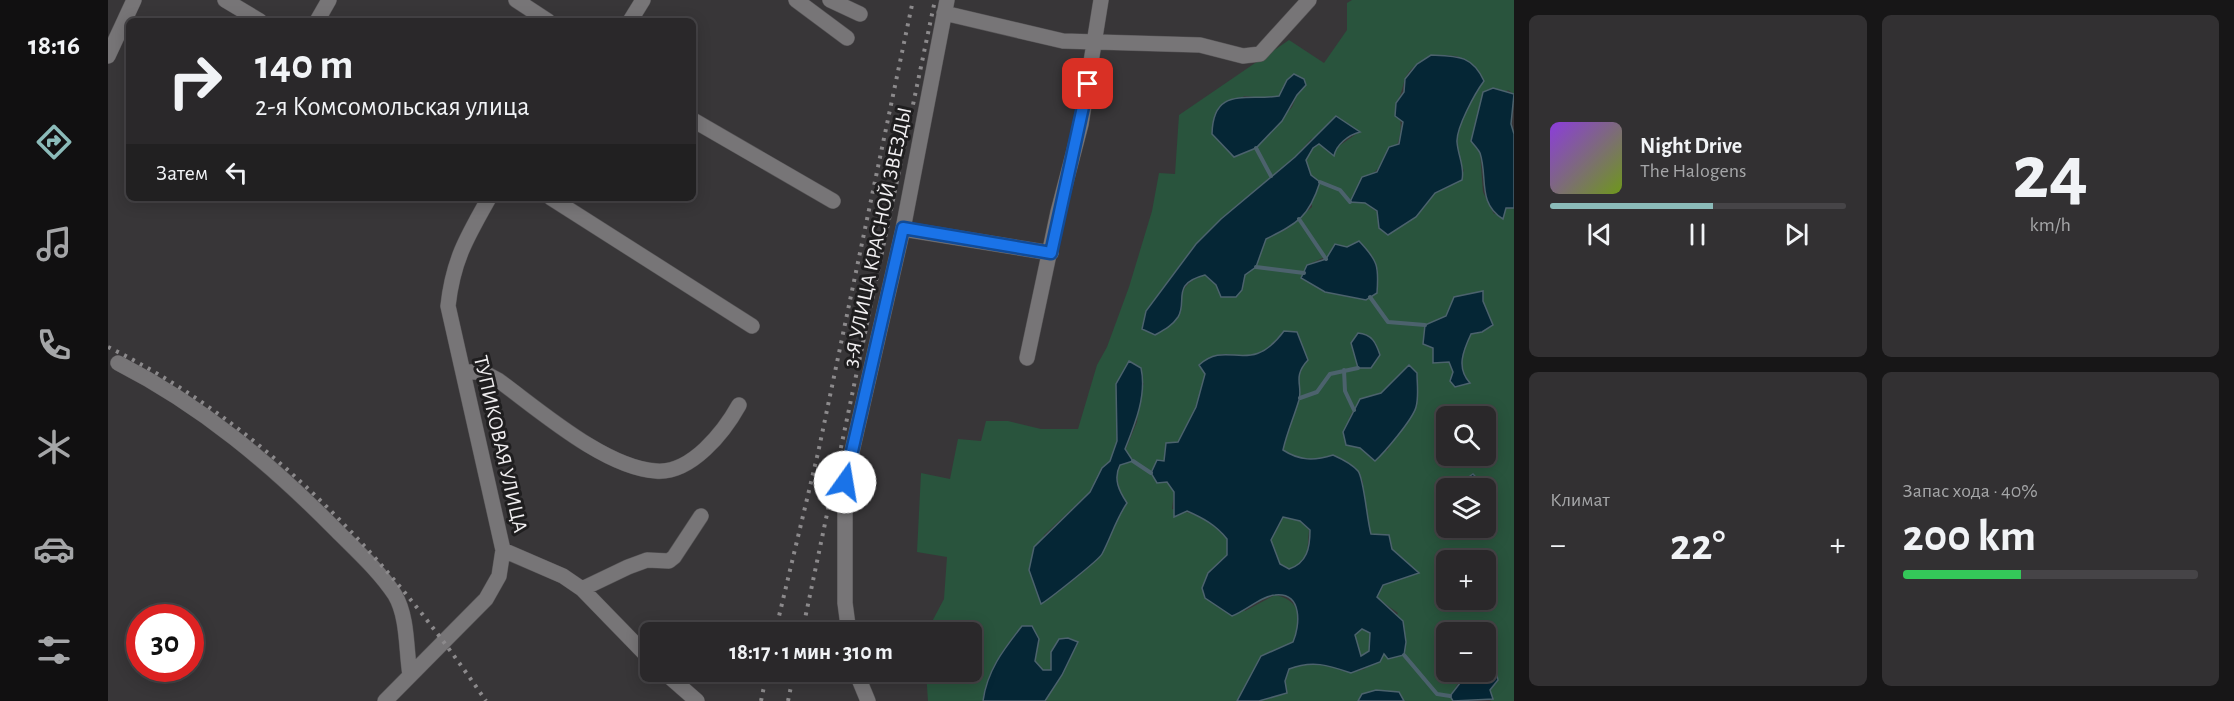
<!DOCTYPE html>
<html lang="ru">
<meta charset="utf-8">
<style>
:root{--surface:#2a282a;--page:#323032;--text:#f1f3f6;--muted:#a5a6a8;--line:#464447;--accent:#8bbbb9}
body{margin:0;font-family:"Alegreya Sans",sans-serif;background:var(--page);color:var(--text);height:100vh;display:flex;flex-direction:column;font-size:22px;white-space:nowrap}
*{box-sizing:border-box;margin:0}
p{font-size:20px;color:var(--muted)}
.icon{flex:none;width:33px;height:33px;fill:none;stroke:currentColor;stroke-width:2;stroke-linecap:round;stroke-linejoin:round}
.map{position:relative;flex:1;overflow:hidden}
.side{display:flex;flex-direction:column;gap:15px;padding:15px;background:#171617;width:720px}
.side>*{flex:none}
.hud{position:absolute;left:18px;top:18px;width:570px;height:183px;border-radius:9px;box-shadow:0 3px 15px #0003,0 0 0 2px var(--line);background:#2a282a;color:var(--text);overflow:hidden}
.fabs{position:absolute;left:1328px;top:406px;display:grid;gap:12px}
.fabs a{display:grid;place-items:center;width:60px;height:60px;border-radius:9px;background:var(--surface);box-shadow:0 3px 15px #0003,0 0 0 2px var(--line);font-size:30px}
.speed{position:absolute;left:18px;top:604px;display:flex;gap:12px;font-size:30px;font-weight:700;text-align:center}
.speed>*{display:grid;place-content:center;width:78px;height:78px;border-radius:50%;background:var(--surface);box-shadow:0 3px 15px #0003,0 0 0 2px var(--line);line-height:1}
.speed .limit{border:9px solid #d22;background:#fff;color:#111}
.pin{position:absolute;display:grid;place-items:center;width:51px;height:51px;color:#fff;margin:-26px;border-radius:12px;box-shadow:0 3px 9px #0006}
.me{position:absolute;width:66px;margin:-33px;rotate:13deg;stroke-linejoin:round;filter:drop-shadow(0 0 4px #0008)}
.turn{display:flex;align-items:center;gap:21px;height:126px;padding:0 30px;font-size:27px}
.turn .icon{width:78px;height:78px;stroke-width:2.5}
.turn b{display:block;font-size:42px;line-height:51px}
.then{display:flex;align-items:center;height:57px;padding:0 30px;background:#0003;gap:12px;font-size:22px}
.big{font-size:45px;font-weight:600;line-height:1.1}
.side .tile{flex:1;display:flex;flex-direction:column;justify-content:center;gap:9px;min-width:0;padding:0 21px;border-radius:9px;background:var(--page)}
.side .dial{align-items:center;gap:0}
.dial b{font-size:78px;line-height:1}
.song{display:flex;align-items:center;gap:18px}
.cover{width:72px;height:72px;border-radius:9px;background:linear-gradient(135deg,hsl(270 70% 55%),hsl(80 70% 35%))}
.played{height:6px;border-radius:3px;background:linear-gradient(90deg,var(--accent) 55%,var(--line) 55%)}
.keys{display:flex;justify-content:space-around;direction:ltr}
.heat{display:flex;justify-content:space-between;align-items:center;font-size:33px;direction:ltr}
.charge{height:9px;border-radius:4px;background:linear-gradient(90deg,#34c759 40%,var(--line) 0)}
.side .tiles{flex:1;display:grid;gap:15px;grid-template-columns:repeat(2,1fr)}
.trip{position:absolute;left:532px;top:622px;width:342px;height:60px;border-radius:9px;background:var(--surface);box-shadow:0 3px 15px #0003,0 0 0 2px var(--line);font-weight:600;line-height:60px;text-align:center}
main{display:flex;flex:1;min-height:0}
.tabs{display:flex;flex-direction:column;width:108px;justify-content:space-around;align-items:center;background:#111011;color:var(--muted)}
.tabs .icon{width:42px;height:42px}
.tabs .on{color:var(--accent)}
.tabs b{font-size:27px;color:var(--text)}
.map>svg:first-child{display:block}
</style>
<main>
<nav class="tabs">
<b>18:16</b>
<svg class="icon on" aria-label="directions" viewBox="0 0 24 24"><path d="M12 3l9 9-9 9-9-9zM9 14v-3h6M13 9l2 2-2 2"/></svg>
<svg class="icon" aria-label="music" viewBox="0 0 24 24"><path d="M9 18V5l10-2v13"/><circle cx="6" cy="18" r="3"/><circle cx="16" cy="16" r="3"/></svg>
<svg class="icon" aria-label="phone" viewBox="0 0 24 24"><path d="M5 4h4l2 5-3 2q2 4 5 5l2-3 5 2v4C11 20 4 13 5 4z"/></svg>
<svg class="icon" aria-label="climate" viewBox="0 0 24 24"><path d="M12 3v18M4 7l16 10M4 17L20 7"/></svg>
<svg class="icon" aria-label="car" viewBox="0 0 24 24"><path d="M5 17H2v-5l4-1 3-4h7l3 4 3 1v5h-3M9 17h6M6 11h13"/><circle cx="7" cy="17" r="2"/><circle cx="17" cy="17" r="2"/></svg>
<svg class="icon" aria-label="filters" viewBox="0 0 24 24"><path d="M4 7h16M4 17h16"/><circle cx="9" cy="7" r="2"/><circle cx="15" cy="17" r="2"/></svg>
</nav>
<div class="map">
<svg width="1406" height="701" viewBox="0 0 1406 701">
<rect width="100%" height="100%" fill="#383638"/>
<path fill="#29543d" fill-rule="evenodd" d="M1244,0H1406V94L1400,90L1370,113L1363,141L1372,153L1375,192L1386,214L1398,208H1406V701H1382L1385,699L1382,690L1390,680L1377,666V633H1338V672H1361L1348,686L1345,701H1296L1291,692L1268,690L1254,694L1250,701H1151L1177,681L1181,669C1192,664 1202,661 1214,663C1233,667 1237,675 1257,669L1290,613L1269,598L1275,585L1311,573L1284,549L1263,534L1255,498V481L1225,455C1206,461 1192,461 1174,450L1184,415L1192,398L1190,386L1193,345L1188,332L1176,331C1141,378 1121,338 1092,365L1097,374L1088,407L1070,442L1058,444L1059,482L1066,492L1064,509C1087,513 1104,521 1119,539V555L1100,573L1137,611L1167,595C1193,600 1195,620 1185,642L1153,657L1129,701H937L954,675L970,642L942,664L943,670H935L927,661L928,655L914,626C895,649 879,671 875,701H820L818,672H864V633H818L836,599L839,557L809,552L813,473L842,479L850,439L873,441L878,421H900L933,429H970L989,365L999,347L1021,287L1044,211L1051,173L1067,174L1071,115L1181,40L1216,63L1239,30V3ZM1323,55L1349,56L1376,81C1365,95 1351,119 1349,138C1347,149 1352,161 1356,171L1341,187L1327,193L1308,217L1294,225L1271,227L1269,212L1257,203L1243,201C1263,163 1307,157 1288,103C1294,94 1294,88 1297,79C1301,68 1313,61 1323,55ZM1179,80L1198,85L1189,95L1184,107L1148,148L1126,157L1104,134L1136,96L1154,98L1171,96ZM1251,132L1228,148L1211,143L1205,148L1197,160L1203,175L1204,207L1179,229L1158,239L1148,267L1137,275L1134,290L1108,285L1097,275C1076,281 1071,294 1072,315L1038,311L1088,244L1113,219L1187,157L1203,139ZM1251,242C1270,261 1271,266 1269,293L1258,300L1217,292L1194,278L1199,265ZM1375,291V301L1384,325L1374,332L1363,334C1355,350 1348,367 1361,383L1345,372L1341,362L1325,363V348L1317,325L1338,317L1367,294ZM1301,365L1308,373C1309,383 1311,397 1308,407C1305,417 1286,439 1279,451L1241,418L1252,399L1273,393ZM1036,383L1032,393L1029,422L1008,473L1012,492L1019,503C1008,519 1003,537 994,554C990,562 941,600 933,603L928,585L936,535L982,492L994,469L1002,461L1009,441L1008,384ZM1338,417H1377V456H1338ZM1377,487L1382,501L1377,509V528H1338V489ZM1338,561H1377V600H1338Z
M1175,517L1192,521L1201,530L1199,554L1192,565L1181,569L1172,564L1163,540Z
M1254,629L1262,633L1261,651L1252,656L1247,635Z"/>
<path fill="#052635" stroke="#4c626d" stroke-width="1.5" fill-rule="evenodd" d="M1323,55C1349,56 1364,55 1376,81C1367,93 1348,128 1349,142C1350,156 1357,167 1354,180L1327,193L1308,217L1280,235L1271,228L1269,211L1257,203L1242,202L1254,177L1269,172L1281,147L1291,144L1295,122L1287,116L1288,103L1296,92L1297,79L1309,64Z
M1186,74L1196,79L1198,85L1189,95L1174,121L1148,148L1126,157L1104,134C1105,86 1138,101 1171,96L1179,80Z
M1385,88L1406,94L1403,124L1406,134V208H1398L1395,219C1369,203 1380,177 1372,153C1370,149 1366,145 1363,141L1375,92Z
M1228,116L1252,132C1240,135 1228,145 1226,156L1211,144L1205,148L1198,160L1203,175L1212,182C1201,217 1190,223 1158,239L1148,267L1137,275L1134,290L1128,297H1113L1108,285L1097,275C1062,284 1080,301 1070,317C1064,326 1056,330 1047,335L1034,329L1038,311L1088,244L1113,219L1187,157Z
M1251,241C1270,261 1271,266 1269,293L1258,300L1217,292L1193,278L1199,265L1218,259L1227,244L1239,247Z
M1375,291V301L1385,325L1374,332L1363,334C1355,351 1348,368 1362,383L1347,387L1342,381L1345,372L1341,362L1325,363V348L1315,344L1317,325L1338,316L1346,297Z
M1176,331L1189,332L1200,360C1184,377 1195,385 1191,400C1186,417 1179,432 1175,450C1192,461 1206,461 1225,455C1234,459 1244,464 1250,471C1256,478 1259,521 1263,534L1281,535L1284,549L1311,573L1275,585L1269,597L1295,621L1298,642L1296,655L1280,659L1276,654L1272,662L1243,673C1220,665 1204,660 1181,669L1177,681L1179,693L1151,701H1129L1153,656L1185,642C1192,626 1195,592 1167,595C1153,596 1138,611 1124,616L1097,598L1094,588L1100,573L1119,555V539C1108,525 1095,518 1079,511L1066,517V492L1059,482L1049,483L1043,473L1049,460L1056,461L1058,443L1070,442L1088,407L1097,374L1091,365C1121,338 1141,378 1176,331ZM1175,517L1192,521L1202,530C1202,548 1199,563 1181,569L1172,564L1163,540ZM1254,629L1262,633L1261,651L1253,656L1247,635Z
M1250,333C1264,334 1268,343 1272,355L1263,368H1250L1243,343Z
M1021,361L1033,368C1039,395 1027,424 1017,449L1025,461L1012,465C1005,479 1011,491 1019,503C1008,519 1003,537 994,554C991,560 940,600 933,604L921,570L926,547L982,492L994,468L1002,461L1009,441L1008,384Z
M1301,365L1309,373C1309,384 1311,397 1308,407C1305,419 1276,453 1267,461L1252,448L1238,445L1235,432L1252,399L1273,393Z
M1365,474L1377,487L1382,501L1377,509V489H1355L1358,479Z
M914,626H924L931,639L927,661L935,670H943V652L951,639L960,638L970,642L954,675L937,701H875C879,671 895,650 914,626Z
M1377,666L1388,672L1390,680L1382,690L1385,699L1345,701L1342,696L1359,674L1377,672Z
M1268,690L1291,692L1296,701H1250L1254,694Z"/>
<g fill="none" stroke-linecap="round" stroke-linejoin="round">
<path stroke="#4c626d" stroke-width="4" d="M1148,148L1163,176
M1212,182L1232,190L1242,202
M1191,219L1218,259
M1148,267L1196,273
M1262,297L1280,322L1317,325
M1236,370L1237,391L1246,410
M1192,398L1209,392L1222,374L1250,368
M1025,461L1043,473
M1296,655L1329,694L1342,696"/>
<defs>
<path id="minor" d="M117,0L152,21
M408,0L440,21
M688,0L739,38
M722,0L752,14
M836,13L955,41L1092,45L1135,56L1152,54L1201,0
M209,21L221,0
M522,21L535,0
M0,56L26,0
M585,120L725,201
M443,198L644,326
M795,229L943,253
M919,358L950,212L973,124L993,0
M10,363C94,406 163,464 229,531C249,551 272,572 287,595C300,617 298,650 302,675
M355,372H375L390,380C430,409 497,468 548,471C583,474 616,432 631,405
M395,550L455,576L474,589L543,660
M474,589L520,567L539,560L561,561L566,557L593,516
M741,633L737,603V482L795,229L839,0
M556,672L589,701
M748,672L760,701
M277,701L378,599L391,576L395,550L340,306C345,260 359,237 381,198"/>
</defs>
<use href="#minor" stroke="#565456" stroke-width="16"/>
<use href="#minor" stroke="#777577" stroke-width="15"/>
<path stroke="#8c8a8c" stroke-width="4" stroke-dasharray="3 6" stroke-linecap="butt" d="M0,347C157,424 281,559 378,701
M667,633L710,453L805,0
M694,633L827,0
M653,701L659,672
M680,701L686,672"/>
</g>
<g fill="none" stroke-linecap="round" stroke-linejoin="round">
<defs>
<path id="route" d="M737,482L795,228L943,253L980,84"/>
</defs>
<use href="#route" stroke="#114b97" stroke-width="15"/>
<use href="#route" stroke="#1a73e8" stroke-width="10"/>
</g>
<g text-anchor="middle" stroke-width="6" stroke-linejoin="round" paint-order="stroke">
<g font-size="21" fill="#f1eff1" stroke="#1f1e1f">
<text transform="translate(769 237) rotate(-78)" y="7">3-Я УЛИЦА КРАСНОЙ ЗВЕЗДЫ</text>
<text transform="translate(393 444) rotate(77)" y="7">ТУПИКОВАЯ УЛИЦА</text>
</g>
</g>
</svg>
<div class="fabs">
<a><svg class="icon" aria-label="search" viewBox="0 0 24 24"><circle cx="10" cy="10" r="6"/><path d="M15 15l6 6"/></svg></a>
<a><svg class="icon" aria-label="layers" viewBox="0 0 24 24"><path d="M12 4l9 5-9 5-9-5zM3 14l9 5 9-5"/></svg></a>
<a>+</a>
<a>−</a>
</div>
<div class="speed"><div class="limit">30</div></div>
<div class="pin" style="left:980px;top:84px;background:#d93025"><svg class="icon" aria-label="arrive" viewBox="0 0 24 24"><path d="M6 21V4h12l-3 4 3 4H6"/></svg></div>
<svg class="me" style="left:737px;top:482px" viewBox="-20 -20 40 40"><circle r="19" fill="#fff"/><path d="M0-13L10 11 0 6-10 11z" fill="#1a73e8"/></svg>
<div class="trip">18:17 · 1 мин · 310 m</div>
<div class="hud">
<div class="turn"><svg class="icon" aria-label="right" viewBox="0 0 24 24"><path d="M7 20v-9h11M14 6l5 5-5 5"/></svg><div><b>140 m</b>2-я Комсомольская улица</div></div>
<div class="then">Затем<svg class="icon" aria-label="left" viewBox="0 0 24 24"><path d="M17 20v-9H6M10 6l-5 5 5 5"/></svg></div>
</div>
</div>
<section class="side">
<div class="tiles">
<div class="tile">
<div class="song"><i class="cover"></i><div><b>Night Drive</b><p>The Halogens</p></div></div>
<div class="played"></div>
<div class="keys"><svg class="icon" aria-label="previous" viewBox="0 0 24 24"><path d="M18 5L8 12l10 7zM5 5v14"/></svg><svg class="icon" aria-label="pause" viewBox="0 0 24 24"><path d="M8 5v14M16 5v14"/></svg><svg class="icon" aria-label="next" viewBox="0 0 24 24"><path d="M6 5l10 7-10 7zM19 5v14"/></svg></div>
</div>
<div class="tile dial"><b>24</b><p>km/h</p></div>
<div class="tile"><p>Климат</p>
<div class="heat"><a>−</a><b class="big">22°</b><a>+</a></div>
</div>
<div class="tile"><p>Запас хода · 40%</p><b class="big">200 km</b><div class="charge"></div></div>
</div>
</section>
</main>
